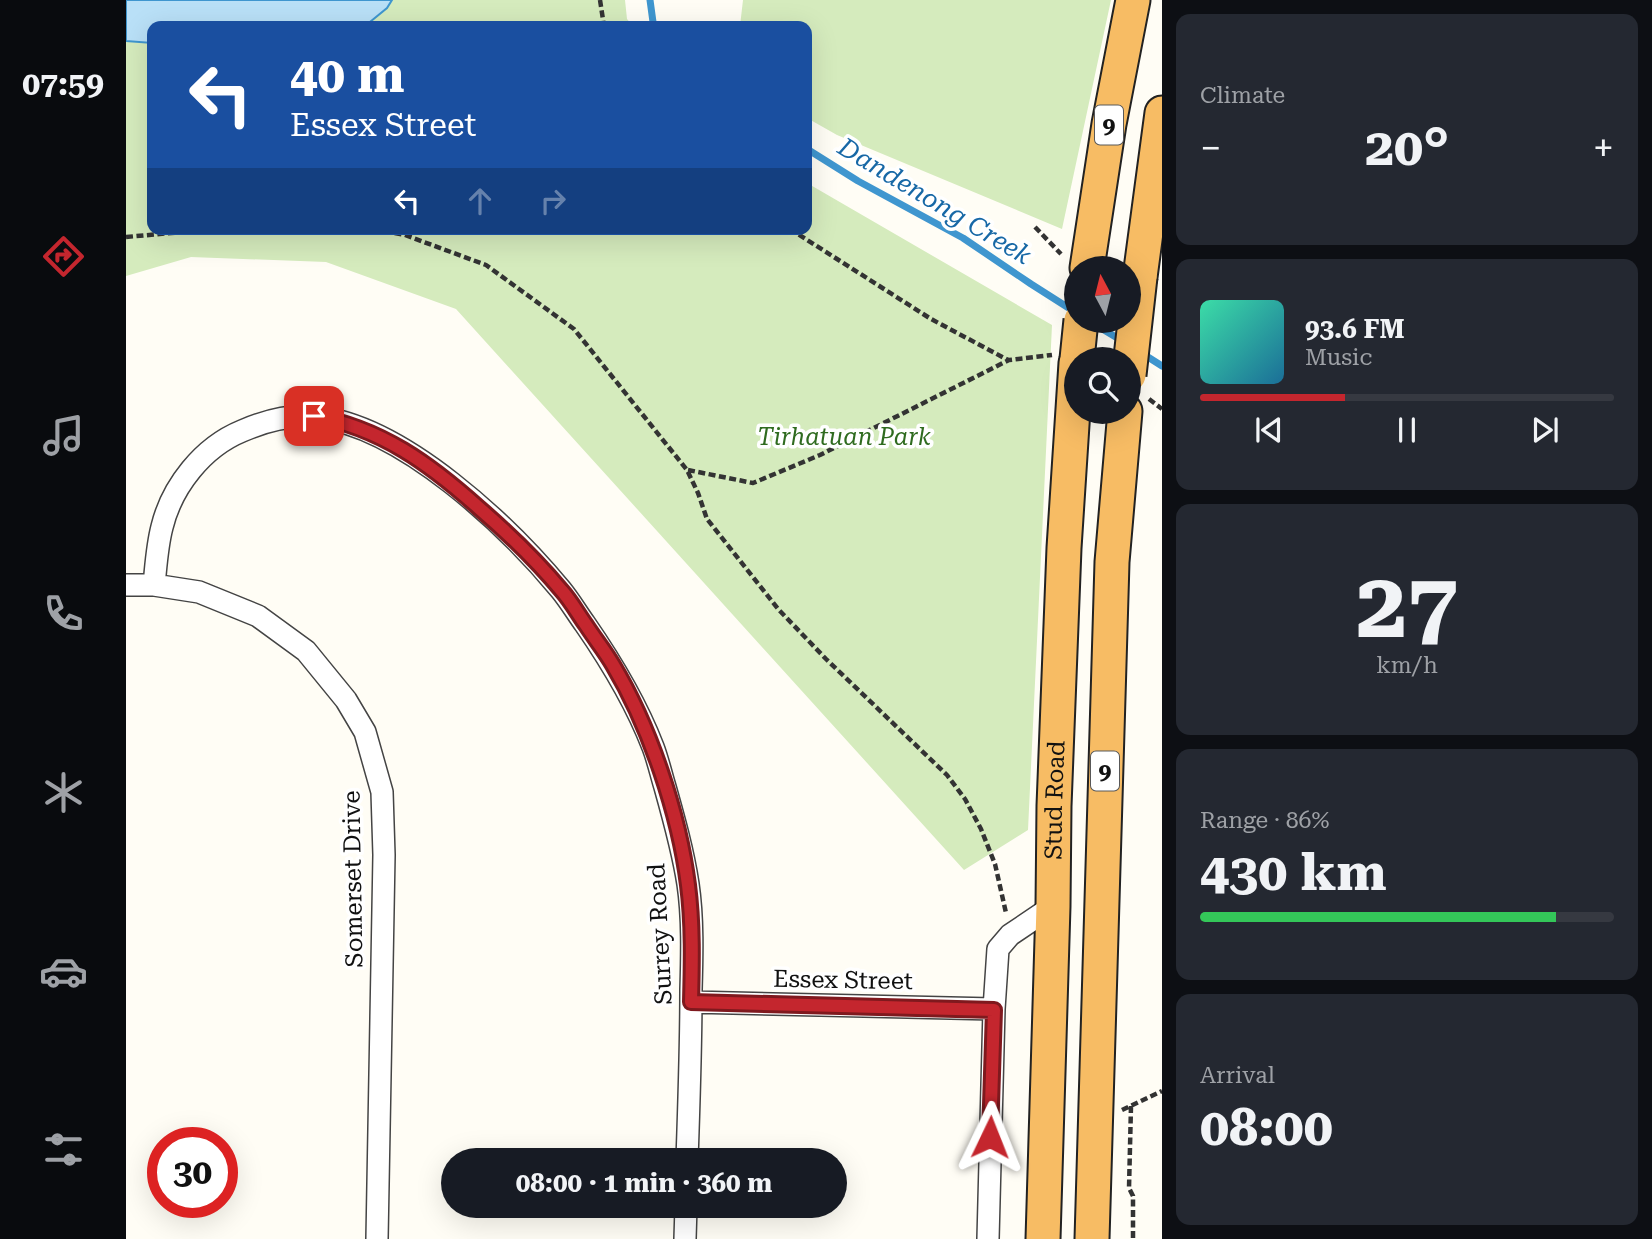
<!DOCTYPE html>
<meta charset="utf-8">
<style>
:root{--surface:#171b24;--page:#242831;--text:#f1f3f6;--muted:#9ea1a6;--line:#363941;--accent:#c4262e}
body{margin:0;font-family:"Roboto Serif",serif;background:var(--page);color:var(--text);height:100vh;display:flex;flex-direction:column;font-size:26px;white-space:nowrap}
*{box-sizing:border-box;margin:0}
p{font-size:23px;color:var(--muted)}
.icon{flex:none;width:38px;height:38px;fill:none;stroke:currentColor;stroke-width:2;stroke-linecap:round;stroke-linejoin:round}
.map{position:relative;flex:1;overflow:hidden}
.side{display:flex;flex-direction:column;gap:14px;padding:14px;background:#0d0f14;width:490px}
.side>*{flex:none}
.top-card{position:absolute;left:21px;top:21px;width:665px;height:214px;border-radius:14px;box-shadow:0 7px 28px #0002;background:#1a4fa0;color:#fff;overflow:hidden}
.needle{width:46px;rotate:353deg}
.buttons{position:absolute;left:938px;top:256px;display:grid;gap:14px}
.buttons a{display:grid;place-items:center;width:77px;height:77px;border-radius:50%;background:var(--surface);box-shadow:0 7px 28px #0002;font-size:35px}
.speed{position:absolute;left:21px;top:1127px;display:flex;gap:14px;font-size:35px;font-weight:700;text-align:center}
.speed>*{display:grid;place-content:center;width:91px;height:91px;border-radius:50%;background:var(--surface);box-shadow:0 7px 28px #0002;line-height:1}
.speed .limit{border:10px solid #d22;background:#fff;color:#111}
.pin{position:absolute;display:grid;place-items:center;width:60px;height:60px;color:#fff;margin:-30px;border-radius:14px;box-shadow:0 4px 10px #0006}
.me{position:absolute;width:77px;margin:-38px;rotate:2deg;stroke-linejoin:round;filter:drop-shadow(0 0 5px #0008)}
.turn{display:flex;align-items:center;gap:24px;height:147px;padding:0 28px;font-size:32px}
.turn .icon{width:91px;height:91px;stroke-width:2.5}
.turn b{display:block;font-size:49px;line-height:60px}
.lanes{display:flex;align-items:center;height:66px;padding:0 28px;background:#0003;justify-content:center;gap:35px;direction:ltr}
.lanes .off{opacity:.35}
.big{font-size:52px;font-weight:700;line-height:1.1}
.side .tile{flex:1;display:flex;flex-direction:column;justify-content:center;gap:10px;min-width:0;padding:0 24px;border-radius:14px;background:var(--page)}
.side .dial{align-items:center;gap:0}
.dial b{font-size:91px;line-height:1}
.song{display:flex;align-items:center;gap:21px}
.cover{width:84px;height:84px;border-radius:10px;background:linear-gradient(135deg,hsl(160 70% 55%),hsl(200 70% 35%))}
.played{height:7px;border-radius:4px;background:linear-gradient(90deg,var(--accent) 35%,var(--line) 35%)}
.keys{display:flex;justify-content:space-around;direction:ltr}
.heat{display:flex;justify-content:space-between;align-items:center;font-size:38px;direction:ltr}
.charge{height:10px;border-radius:5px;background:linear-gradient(90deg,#34c759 86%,var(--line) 0)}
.trip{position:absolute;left:315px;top:1148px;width:406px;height:70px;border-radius:35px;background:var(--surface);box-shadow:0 7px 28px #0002;font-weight:700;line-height:70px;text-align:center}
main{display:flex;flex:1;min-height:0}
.dock{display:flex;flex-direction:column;width:126px;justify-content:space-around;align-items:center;background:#090b0e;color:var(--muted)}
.dock .icon{width:49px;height:49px}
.dock .selected{color:var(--accent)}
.dock b{font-size:32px;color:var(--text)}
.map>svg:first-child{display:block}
</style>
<main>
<nav class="dock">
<b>07:59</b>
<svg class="icon selected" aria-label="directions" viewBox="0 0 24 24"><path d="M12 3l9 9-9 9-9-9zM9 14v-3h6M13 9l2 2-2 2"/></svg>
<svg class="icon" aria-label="music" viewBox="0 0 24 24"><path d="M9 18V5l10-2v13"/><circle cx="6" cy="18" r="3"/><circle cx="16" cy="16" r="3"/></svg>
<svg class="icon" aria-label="phone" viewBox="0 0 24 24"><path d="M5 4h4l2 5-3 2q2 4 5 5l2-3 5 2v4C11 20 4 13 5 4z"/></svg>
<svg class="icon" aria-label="climate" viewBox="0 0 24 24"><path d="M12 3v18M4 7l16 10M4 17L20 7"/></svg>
<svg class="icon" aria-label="car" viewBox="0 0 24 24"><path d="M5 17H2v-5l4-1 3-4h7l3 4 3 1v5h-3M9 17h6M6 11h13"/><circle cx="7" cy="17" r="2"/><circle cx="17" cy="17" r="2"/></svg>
<svg class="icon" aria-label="filters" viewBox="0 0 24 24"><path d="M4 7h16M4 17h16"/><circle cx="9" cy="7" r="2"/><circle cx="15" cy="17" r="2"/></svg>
</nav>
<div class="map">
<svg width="1036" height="1239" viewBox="0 0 1036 1239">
<rect width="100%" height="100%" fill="#fffdf5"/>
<path fill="#d5ebbd" d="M0,0H499L501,19L507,26H26V229H681V183L926,325L902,830L838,870L330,309L200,262L65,257L0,276Z
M617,0H985L936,229L711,135L681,118V26H614Z"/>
<path fill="#b9e0f7" stroke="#3f96cf" stroke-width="2" d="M0,0H266L261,8L239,26H26V43L0,41Z"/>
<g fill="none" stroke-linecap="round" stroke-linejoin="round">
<path stroke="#3f96cf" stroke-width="7" d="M524,0L527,22L530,26
M681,149L732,181L837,238L905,284L949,312
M963,321L998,342
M1014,352L1036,366"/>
<defs>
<path id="minor" d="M0,585H28L73,592L132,616L180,651L220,700L239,732L256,792L258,855L251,1239
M28,585C30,566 31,546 36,527C46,486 77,447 116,431C139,421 165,414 191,417C277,426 382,526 435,590C444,601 451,613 459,624C486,663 510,703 527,747C532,760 535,774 539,787C548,819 557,851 562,884C567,918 566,955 565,990C565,1047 563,1103 561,1160
M565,1002L868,1009
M559,1239L560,1206
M862,1239L868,1009L872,949L884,935L927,906"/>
<g id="trunk">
<path d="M961,268L983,124L1007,0"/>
<path d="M1014,277L1036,113"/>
<path id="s1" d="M917,1239L927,906L928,806L938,548L950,363"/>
<path d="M966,1239L986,562L999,411"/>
</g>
</defs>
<use href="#minor" stroke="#444" stroke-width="24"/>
<use href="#trunk" stroke="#222" stroke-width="37"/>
<path stroke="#333" stroke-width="4.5" stroke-dasharray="7 3.5" stroke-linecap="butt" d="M474,0L478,26
M909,227L935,254
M248,229L279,235L360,265L448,329L561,470L572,493L581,519L653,610L700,659L821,775L839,799L855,829L869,864L880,913
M664,229L805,319L882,360
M0,237L90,229
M1023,399L1036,409
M562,470L627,483L694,455L883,360L926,355
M1005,1106L1003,1188L1007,1196V1239
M996,1110L1036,1091"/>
<use href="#minor" stroke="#fff" stroke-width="21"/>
<use href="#trunk" stroke="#f7bc64" stroke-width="33"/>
<defs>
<path id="trunk-bridge" d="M951,359L955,320
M1003,375L1014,277"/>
</defs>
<use href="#trunk-bridge" stroke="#222" stroke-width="37" stroke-linecap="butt"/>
<use href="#trunk-bridge" stroke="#f7bc64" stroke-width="33"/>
</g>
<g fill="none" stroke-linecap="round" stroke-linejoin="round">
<defs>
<path id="route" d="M188,416C255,428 304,464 353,508C382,533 411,561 436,591C445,601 452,614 460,625C469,639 479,651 487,665C524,727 553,814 562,885C567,924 566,964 565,1002L868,1010L864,1137"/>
</defs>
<use href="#route" stroke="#7f191e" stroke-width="18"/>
<use href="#route" stroke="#c4262e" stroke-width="12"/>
</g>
<g text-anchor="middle" stroke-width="7" stroke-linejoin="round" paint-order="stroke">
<g fill="#fff" stroke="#585858" stroke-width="2">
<rect x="969" y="105.5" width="28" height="39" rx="5"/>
<rect x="965" y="751.5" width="28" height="39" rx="5"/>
</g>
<g font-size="23" font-weight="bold" fill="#111">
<text x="983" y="133">9</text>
<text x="979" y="779">9</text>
</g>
<g font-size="24" font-style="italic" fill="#2f6b1f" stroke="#fff">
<text x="718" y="445">Tirhatuan Park</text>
</g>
<g font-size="24" fill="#111" stroke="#fff">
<text dy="8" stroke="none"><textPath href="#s1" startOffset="439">Stud Road</textPath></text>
<text transform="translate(227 879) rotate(-91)" y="8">Somerset Drive</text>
<text transform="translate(534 934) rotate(-93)" y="8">Surrey Road</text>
<text transform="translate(717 980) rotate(1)" y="8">Essex Street</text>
</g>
<g font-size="26" font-style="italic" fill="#1768a6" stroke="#fff">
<text transform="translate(809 201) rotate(31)" y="9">Dandenong Creek</text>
</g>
</g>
</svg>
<div class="buttons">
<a><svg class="needle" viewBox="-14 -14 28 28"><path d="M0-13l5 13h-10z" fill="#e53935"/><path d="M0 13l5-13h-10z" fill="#9ea1a6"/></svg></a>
<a><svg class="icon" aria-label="search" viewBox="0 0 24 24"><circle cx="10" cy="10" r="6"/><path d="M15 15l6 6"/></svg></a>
</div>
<div class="speed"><div class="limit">30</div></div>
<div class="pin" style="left:188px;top:416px;background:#d93025"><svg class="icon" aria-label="arrive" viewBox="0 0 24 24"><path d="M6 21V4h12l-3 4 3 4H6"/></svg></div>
<svg class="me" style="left:864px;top:1137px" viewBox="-20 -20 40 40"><path d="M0-17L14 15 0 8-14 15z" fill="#c4262e" stroke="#fff" stroke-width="4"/></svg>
<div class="trip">08:00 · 1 min · 360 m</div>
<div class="top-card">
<div class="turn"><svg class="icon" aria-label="left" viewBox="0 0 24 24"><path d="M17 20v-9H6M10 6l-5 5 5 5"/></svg><div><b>40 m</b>Essex Street</div></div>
<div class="lanes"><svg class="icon" aria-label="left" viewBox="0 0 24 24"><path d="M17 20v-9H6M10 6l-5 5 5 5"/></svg><svg class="icon off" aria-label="ahead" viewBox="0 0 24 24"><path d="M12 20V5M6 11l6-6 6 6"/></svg><svg class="icon off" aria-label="right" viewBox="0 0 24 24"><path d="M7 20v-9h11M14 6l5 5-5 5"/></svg></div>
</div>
</div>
<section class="side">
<div class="tile"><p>Climate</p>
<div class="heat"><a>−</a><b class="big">20°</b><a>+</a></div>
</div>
<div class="tile">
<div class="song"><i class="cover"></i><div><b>93.6 FM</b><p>Music</p></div></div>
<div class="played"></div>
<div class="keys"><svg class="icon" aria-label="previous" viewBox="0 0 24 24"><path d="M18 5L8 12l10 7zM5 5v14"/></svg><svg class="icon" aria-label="pause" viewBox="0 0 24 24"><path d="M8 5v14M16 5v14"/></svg><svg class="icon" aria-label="next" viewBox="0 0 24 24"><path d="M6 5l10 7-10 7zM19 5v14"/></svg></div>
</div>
<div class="tile dial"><b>27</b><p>km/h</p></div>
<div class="tile"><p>Range · 86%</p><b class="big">430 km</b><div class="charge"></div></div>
<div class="tile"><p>Arrival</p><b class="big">08:00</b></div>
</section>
</main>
